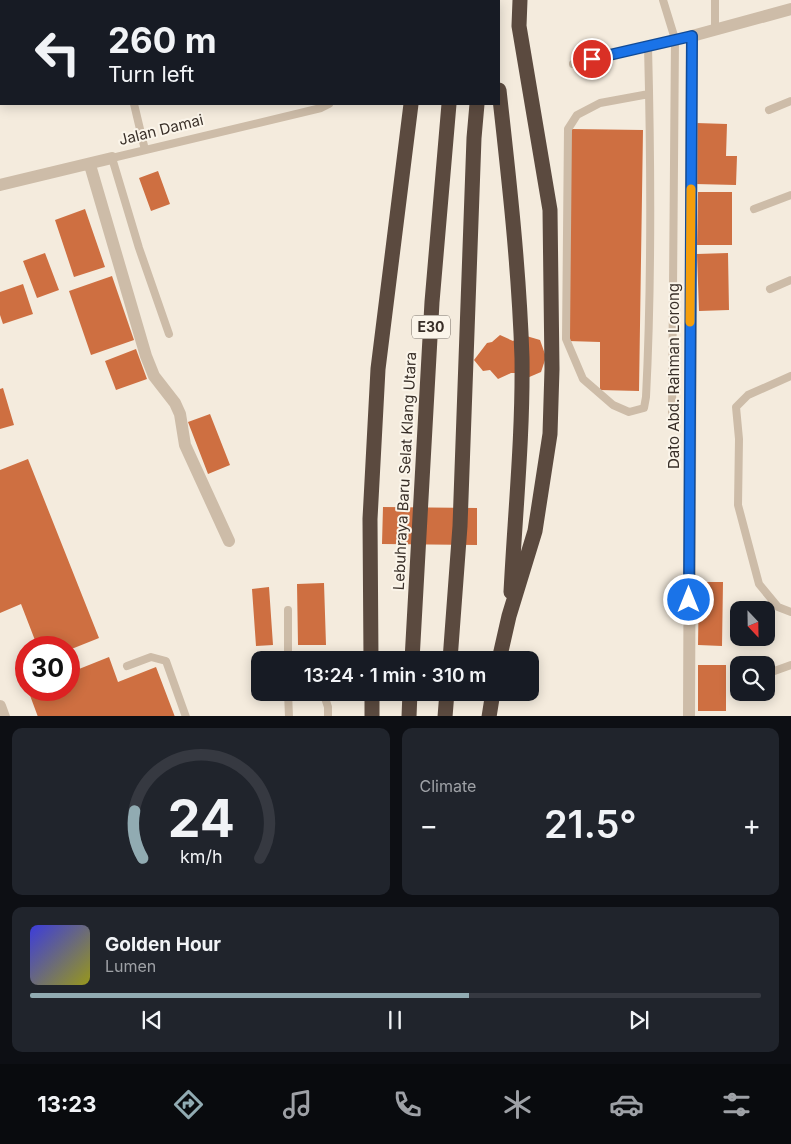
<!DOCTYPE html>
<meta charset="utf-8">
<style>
:root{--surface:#171b24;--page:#20242c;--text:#f1f3f6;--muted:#9ea1a6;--line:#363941;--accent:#91abb2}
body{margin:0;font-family:Inter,sans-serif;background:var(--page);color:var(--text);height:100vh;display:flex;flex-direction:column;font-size:19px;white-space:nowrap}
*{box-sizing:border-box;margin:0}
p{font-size:16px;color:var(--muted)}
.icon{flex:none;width:28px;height:28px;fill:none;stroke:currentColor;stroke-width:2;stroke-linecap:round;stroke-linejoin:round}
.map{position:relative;height:716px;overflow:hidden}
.sheet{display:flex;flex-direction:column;gap:12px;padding:12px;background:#0d0f14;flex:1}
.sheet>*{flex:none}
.banner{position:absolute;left:0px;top:0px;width:500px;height:105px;box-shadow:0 2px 12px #0003;background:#171b24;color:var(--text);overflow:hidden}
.needle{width:32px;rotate:158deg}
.fabs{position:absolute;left:730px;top:601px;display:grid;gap:10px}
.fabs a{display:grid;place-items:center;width:45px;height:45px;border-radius:10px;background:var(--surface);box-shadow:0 2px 12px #0003;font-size:25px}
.speed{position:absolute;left:15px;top:636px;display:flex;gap:10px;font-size:25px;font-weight:700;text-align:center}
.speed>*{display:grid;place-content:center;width:65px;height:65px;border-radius:50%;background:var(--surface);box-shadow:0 2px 12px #0003;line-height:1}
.speed .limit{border:8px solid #d22;background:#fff;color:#111}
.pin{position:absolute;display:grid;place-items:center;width:42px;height:42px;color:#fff;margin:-21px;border:2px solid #fff;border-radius:50%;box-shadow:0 1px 5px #0007}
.me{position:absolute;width:55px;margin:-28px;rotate:0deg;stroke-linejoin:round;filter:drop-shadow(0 0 4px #0008)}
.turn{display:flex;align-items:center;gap:18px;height:105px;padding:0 25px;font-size:22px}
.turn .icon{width:65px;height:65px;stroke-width:2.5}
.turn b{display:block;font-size:35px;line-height:42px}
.big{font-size:38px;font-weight:600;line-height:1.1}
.sheet .widget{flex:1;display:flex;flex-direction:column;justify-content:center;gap:8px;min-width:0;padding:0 18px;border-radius:10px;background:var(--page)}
.sheet .dial{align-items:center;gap:0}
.dial svg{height:130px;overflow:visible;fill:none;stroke:var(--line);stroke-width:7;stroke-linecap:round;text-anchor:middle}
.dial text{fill:var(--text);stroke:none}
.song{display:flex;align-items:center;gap:15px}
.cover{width:60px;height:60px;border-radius:8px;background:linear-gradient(135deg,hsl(240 70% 55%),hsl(60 70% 35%))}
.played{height:5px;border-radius:2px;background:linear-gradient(90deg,var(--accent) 60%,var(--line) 60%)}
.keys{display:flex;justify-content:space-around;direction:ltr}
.heat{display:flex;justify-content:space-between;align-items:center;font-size:28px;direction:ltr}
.sheet .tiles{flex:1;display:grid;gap:12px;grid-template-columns:1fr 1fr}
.widget:last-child{grid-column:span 2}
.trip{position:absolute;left:251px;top:651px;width:288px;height:50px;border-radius:10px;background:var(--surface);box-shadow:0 2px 12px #0003;font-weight:600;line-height:50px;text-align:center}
.menu{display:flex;height:80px;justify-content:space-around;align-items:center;background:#090b0e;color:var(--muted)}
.menu .icon{width:35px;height:35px}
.menu .current{color:var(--accent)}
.menu b{font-size:22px;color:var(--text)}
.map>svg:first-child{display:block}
</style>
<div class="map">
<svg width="791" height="717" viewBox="0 0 791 717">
<rect width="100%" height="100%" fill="#f4ebdd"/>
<path fill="#ce6f41" d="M696,123L727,124L726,156H737L736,185L695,184Z
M571,129L643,130L639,391L600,390V342L568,341Z
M158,171L170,204L151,211L139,178Z
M698,192H732V245H697Z
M85,209L105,267L74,277L55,220Z
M45,253L59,290L37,298L23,261Z
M728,253L729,310L699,311L697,254Z
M112,276L134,340L91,355L69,291Z
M23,284L33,314L3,324L0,315V292Z
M500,335L513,341L523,335L540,340L546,357L541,372L527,378L519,373H511L498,379L490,370L483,371L474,360L487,343L492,342Z
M136,349L147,379L116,390L105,361Z
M3,388L14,425L0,429V389Z
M210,414L230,465L208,474L188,422Z
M28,459L99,638L69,650V648H38L21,604L0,613V470Z
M383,507L477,508V545L382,544Z
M699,582H723L722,646L698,645Z
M324,583L326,645H298L297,584Z
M269,587L273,645L256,646L252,589Z
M109,657L118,682L156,667L175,717H38L28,690H69V673Z
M698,665H726V711H698Z"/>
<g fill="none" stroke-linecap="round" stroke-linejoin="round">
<path stroke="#cdbca8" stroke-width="8" d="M663,0L675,39L672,414
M187,1V0
M349,1V0
M715,29V0
M648,46C651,163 652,280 646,397L644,408L629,412L613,405L583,379L566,339L568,129L577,115L600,103L649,94
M573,64L692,36
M134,104L145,150
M769,110L791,101
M754,209L791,195
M770,289L791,280
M169,334L139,248L112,158L321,108L329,104
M791,376L748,395L736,407L739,439L738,505L759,584L778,607L791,612
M288,610V660
M127,666L151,657L166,661L186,717
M766,674L791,665
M738,685H739
M288,692L289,717
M323,692L328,707V717"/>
<path stroke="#cdbca8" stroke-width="12" d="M90,165L146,356L154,376L175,403L180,414L185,445L229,541
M0,185L112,158
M0,706L4,717
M689,717L692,36L791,9"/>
<path stroke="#5b4a3f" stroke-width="15" d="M423,1V0
M457,1V0
M486,1V0
M499,90C509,179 519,268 522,358C523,436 515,514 511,592
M371,660L370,519L378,369L411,104
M412,660L432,302L449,104
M450,660L460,526L474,138L477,104
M499,660L509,616L535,531L550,434L552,369L550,210L519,26L520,0
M372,692V717
M409,717L410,692
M445,717L447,692
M489,717L493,692"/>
</g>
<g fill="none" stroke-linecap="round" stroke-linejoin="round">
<defs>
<path id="route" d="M592,59L692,36L689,600"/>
</defs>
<use href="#route" stroke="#114b97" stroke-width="12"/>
<use href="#route" stroke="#1a73e8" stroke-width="9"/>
<path stroke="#f59e0b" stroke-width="9" d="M690,322L691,189"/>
</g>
<g text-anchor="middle" stroke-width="4" stroke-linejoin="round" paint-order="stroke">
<rect fill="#fbf5ea" stroke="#736a62" stroke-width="1" x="412" y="315.5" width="38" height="23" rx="4"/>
<g font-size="14" font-weight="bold" fill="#392f28">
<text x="431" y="332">E30</text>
</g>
<g font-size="15" fill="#392f28" stroke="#fbf5ea">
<text transform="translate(161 130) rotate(-14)" y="5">Jalan Damai</text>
<text transform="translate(674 376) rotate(-90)" y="5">Dato Abd. Rahman Lorong</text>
<text transform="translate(405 471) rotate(-87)" y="5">Lebuhraya Baru Selat Klang Utara</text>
</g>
</g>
</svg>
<div class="fabs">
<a><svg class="needle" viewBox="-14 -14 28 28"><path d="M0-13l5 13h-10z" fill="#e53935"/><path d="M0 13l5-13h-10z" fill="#9ea1a6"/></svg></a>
<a><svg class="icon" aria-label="search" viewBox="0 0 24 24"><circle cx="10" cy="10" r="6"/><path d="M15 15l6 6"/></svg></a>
</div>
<div class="speed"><div class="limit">30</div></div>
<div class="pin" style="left:592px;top:59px;background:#d93025"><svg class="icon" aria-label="arrive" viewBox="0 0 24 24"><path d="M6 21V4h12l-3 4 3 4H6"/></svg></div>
<svg class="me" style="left:689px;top:600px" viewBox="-20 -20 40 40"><circle r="17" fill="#1a73e8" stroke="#fff" stroke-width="3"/><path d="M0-11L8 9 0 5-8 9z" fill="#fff"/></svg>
<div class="trip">13:24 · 1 min · 310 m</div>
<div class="banner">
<div class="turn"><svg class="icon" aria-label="left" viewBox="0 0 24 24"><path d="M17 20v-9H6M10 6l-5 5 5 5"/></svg><div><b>260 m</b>Turn left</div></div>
</div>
</div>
<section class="sheet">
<div class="tiles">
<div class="widget dial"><svg viewBox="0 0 100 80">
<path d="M14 69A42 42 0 1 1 86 69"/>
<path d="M14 69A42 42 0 0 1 9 40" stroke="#91abb2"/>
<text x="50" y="56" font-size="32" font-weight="700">24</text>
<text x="50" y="72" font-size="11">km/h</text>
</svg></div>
<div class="widget"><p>Climate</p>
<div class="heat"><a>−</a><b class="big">21.5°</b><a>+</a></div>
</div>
<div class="widget">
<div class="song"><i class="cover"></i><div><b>Golden Hour</b><p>Lumen</p></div></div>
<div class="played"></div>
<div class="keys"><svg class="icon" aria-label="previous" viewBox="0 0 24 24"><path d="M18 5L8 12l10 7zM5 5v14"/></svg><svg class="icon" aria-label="pause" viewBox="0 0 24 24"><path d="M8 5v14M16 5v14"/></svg><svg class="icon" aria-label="next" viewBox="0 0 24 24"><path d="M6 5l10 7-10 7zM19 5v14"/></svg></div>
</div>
</div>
</section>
<nav class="menu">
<b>13:23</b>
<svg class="icon current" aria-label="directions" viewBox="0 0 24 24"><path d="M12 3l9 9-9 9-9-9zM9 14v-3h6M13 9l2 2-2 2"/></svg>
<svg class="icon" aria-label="music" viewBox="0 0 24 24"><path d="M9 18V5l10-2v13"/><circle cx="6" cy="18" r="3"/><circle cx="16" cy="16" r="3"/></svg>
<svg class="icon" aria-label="phone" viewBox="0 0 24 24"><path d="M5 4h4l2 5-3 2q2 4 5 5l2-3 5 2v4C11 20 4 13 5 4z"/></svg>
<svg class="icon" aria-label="climate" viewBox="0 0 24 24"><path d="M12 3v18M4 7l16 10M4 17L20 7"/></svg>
<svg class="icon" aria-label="car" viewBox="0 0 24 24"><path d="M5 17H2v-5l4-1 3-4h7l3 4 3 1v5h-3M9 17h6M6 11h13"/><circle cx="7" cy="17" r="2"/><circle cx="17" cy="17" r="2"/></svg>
<svg class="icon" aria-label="filters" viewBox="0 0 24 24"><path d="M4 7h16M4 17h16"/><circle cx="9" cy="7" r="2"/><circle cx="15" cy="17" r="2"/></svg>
</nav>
